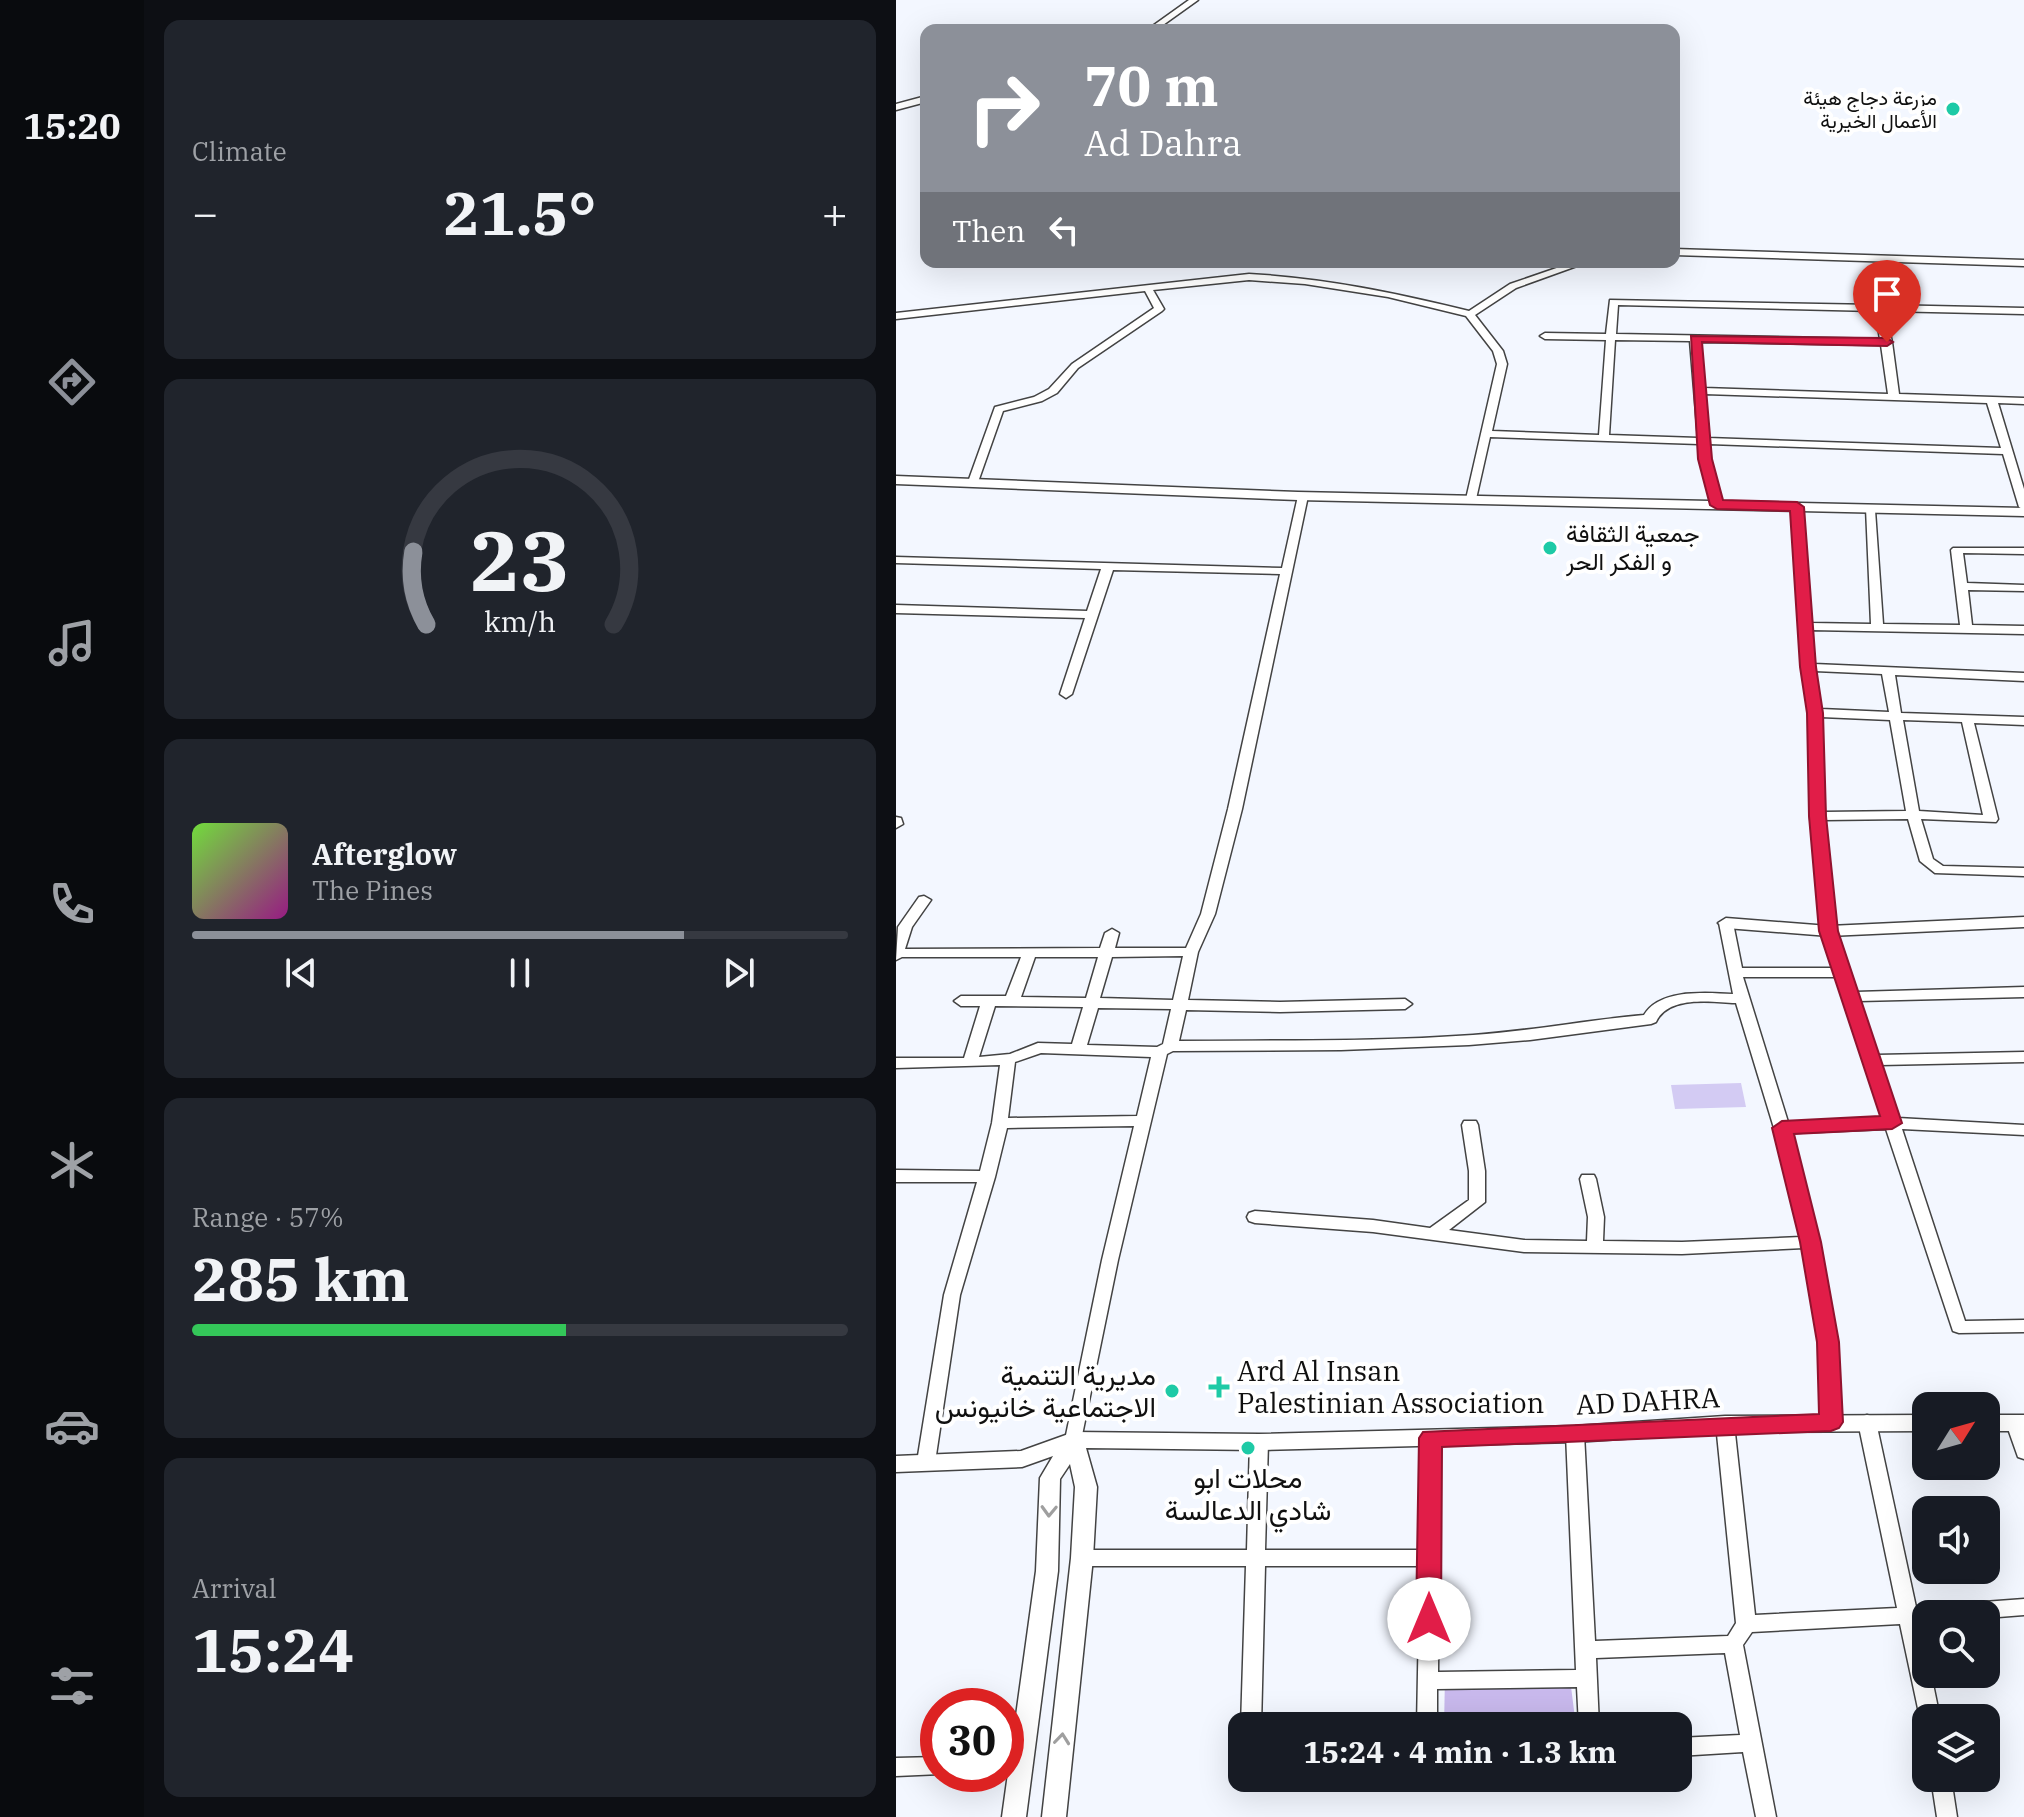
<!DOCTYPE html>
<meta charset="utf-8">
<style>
:root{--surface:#171b24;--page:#20242c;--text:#f1f3f6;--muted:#9ea1a6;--line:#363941;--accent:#8c9099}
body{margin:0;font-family:"IBM Plex Serif",Vazirmatn,serif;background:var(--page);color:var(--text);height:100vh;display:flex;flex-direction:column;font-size:30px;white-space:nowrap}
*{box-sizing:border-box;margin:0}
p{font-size:26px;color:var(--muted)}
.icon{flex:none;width:44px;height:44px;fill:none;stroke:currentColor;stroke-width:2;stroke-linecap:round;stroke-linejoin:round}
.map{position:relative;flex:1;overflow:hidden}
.sheet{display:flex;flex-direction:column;gap:20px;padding:20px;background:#0d0f14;width:752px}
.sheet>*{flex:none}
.top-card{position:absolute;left:24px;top:24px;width:760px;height:244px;border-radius:16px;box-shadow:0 8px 32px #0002;background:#8c9099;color:#fff;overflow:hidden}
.needle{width:52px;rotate:53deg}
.tools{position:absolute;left:1016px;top:1392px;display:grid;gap:16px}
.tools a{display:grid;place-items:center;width:88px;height:88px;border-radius:16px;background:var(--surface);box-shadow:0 8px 32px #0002;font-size:40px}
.speed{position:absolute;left:24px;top:1688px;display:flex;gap:16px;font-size:40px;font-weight:700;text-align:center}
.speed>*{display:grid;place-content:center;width:104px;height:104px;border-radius:50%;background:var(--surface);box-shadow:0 8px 32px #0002;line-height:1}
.speed .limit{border:12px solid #d22;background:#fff;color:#111}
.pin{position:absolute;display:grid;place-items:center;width:68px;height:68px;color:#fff;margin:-82px -34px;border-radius:50% 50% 50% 0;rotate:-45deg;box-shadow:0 0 8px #0007}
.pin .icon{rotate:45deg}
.me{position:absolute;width:88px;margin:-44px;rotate:0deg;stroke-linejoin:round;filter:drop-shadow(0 0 6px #0008)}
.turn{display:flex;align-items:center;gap:28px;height:168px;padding:0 32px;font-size:36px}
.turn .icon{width:104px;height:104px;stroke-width:2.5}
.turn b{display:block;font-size:56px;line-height:68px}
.then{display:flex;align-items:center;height:76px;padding:0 32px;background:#0003;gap:16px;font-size:30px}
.big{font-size:60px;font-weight:700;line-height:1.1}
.sheet .tile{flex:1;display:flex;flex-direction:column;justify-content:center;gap:12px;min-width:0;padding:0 28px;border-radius:16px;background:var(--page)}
.sheet .dial{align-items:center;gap:0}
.dial svg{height:208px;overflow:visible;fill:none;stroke:var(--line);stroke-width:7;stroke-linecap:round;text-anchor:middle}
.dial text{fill:var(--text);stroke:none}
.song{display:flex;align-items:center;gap:24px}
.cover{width:96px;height:96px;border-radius:12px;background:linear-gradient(135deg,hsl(100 70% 55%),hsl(310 70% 35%))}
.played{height:8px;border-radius:4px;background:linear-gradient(90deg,var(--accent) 75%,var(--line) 75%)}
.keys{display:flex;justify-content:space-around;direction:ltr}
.heat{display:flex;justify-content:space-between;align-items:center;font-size:44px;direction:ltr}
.charge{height:12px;border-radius:6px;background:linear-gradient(90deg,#34c759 57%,var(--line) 0)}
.trip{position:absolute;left:332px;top:1712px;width:464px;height:80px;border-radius:16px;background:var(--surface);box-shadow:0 8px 32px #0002;font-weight:700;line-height:80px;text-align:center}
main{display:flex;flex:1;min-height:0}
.dock{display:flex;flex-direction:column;width:144px;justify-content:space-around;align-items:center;background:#090b0e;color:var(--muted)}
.dock .icon{width:56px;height:56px}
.dock .selected{color:var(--accent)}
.dock b{font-size:36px;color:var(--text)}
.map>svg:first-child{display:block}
</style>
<main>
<nav class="dock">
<b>15:20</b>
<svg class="icon selected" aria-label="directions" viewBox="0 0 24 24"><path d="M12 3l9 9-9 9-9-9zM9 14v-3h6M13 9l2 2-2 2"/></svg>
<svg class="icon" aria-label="music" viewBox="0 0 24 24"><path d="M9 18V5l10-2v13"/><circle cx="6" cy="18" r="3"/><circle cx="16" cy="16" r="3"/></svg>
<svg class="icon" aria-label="phone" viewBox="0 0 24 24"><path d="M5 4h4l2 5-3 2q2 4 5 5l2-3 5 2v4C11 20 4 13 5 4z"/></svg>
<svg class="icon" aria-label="climate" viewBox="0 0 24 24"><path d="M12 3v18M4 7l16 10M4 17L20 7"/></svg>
<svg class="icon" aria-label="car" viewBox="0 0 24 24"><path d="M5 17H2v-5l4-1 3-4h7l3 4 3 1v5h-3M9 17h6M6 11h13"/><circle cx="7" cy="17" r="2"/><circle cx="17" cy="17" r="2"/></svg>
<svg class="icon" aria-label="filters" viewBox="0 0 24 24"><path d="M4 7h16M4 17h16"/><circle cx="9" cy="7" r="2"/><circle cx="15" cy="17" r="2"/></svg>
</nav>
<section class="sheet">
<div class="tile"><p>Climate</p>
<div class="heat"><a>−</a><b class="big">21.5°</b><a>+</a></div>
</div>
<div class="tile dial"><svg viewBox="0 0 100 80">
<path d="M14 69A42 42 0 1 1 86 69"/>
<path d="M14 69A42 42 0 0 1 9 41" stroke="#8c9099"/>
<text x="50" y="56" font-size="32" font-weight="700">23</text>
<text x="50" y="72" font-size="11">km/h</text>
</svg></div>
<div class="tile">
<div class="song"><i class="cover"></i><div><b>Afterglow</b><p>The Pines</p></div></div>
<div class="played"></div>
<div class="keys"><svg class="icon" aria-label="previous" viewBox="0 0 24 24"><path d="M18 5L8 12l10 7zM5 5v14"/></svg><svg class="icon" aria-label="pause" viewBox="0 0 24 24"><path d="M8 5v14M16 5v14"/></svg><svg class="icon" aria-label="next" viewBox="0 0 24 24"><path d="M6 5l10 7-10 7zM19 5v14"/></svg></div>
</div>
<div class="tile"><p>Range · 57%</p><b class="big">285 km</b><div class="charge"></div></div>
<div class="tile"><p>Arrival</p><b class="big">15:24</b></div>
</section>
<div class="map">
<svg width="1128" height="1817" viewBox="0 0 1128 1817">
<rect width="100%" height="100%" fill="#f3f7ff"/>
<path fill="#c9b9ed" d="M673,1671L680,1726H548L549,1677Z"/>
<path fill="#d3cbf3" d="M845,1083L850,1107L779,1109L775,1085Z"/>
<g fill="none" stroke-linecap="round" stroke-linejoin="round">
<defs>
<path id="minor" d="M778,249L1128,260V266L778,255Z
M678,262H692L620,288L579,315L607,351L611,364L596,431L703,435L710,340L649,339L644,336L649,333L710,334L714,300L979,305L973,272L978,269L983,272L988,305L1128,308V314L989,311L996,342L1003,394L1128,398V404L1102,403L1128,489V510L1123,507L1107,454L813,444L814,459L826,505L821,508L816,505L804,459L803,444L594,437L580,499L579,501H571L570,499L601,364L597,351L570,316L492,297L409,284L353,280L257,290L268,309L266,311L182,368L161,393L146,401L107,411L82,482L77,485L72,482L99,407L138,397L153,389L176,364L258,308L249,291L0,319V313L353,274C428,278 500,293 573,311L614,284ZM722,305L979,311L984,339L720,334ZM719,340L794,341L802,438L713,435ZM804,342L985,345L992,394L808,388ZM809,394L1091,403L1105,448L812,438Z
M407,493L412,496L346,809L319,914L302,952L292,1000L384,1002L509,999L516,1004L509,1009L384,1012L290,1010L283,1041C381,1040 479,1042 577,1035C635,1031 691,1020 748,1015C764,988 811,993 837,994L823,923L830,919L837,923L846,968H938L926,931L914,816L913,713L906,667L896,507L901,504L906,507L915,623L975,624L970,508H978L979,510L987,624L1064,625L1055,550L1057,548H1128V554L1067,553L1071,583L1128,585V591L1072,590L1076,625L1128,626V634L915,630L918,664L1128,673V681L999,675L1005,713L1128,717V725L1078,723L1102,819L1100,822L1025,819L1037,859L1047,866L1128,868V876L1039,873L1024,861L1012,819L928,820L940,931L960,992L1128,987V997L963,1001L981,1055L1128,1052V1062L984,1065L1002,1118L1128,1125V1135L1006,1129L1069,1321L1128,1320V1332L1063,1333L1057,1331L990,1129L895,1133L923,1242L941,1342L944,1422L941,1427L935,1429L929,1427L926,1422L923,1342L908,1248L786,1254L628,1252L477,1232L359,1223L353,1221L351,1217L353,1213L359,1211L477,1220L534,1228L573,1200V1171L566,1125L568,1121H580L582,1125L589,1171V1202L553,1230L628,1240L691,1241L692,1217L684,1179L686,1175H698L700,1179L708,1217L707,1241L786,1242L905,1237L878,1128L840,1003C816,1002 772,995 760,1022L755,1024L634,1040L573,1045L445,1050L277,1051L271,1054L222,1260L184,1445L178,1447L172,1445L169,1440L206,1260L238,1126L111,1128L99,1177L64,1295L39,1462L36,1467L30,1469L24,1467L21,1462L48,1295L81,1182H0V1170L84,1171L96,1123L104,1065L0,1068V1058H68L84,1006H65L58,1001L65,996H110L125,957H6L0,960L2,927L23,897L28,896L35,900L16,927L9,949L204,948L209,933L216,929L223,933L219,948H290L305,914L332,809L384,574L217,570L176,694L170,698L164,694L189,618L0,613V605L191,611L205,569L0,563V557L386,568L402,496ZM919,671L986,674L993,712L925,709ZM925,717L994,720L1010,811L928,812ZM1007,720L1066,722L1087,815L1023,811ZM287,956L277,1000L204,998L216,957ZM139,957H202L190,998L125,997ZM847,977H941L987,1118L892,1122ZM99,1006L187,1007L176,1044L142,1043L114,1054L83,1057ZM202,1008L275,1009L267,1044L261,1047L191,1045ZM145,1053L255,1057L241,1116L112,1118L119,1062Z
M0,817L5,818L7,824L0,828Z
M971,1415L977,1417L980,1422L1020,1607L1128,1599V1615L1090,1618V1614H1030V1623H1024L1030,1653V1674H1035L1044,1718H1030V1725L1024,1718L1004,1624L856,1632L847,1645L880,1817H860L847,1752L782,1756V1738L844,1735L829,1653L700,1658L703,1726H683L681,1687L541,1689V1726H521L524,1566H369L365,1726H346V1728L345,1726L350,1566H186L179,1563L177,1558L179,1553L186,1550H351L354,1442L357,1437L363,1435L369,1437L372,1442L369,1550H524L526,1438L529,1433L535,1431L541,1433L544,1438L542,1672L680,1670L670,1434L673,1429L679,1427L685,1429L688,1434L699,1641L832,1636L840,1623L820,1424L823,1419L829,1417L835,1419L838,1424L859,1615L1001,1608L962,1422L965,1417Z
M1119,1416L1125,1418L1128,1423V1459L1122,1457L1110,1423L1113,1418Z
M42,1757V1774H45L0,1776V1758Z
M1035,1778H1055L1061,1817H1041Z"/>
<path id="tertiary" d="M293,0H302L260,30H251Z
M30,96V102L0,110V104Z
M0,476L402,492L1128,508V516L402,500L0,484Z
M1128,917V927L933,936L830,928L822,923L830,918L933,926Z
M1030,1415V1431L829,1432L679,1442L363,1450L190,1448L201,1487L197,1558L170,1817H146L175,1558L179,1487L174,1464L164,1479L162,1571L130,1817H106L140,1571L144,1478L157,1456L126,1467L0,1472V1456L125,1451L178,1432L363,1434L679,1426L829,1416Z
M1090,1415H1128V1431H1090Z"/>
</defs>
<use href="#minor" stroke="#434343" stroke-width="3"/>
<use href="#tertiary" stroke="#434343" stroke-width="3"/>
<use href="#minor" fill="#fff" fill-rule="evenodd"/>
<use href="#tertiary" fill="#fff" fill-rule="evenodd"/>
</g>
<defs><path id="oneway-chevron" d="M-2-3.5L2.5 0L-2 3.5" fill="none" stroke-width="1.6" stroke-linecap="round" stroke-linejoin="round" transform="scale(2)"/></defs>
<g stroke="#9f9f9f">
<use href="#oneway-chevron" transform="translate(153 1511) rotate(92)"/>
<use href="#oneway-chevron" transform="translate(166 1739) rotate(-84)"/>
</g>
<path fill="#e11d48" stroke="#92132f" stroke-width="2" d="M795,336L991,338L997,342L991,346L806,342L816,459L827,500L901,502L908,507L920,667L927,713L930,816L942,931L1006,1123L996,1129L898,1134L925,1242L943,1342L947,1422L943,1428L935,1431L546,1447L545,1619L542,1626L533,1630L524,1626L520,1619L523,1438L527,1432L923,1414L921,1342L904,1242L876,1128L886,1121L984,1116L923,931L913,816L911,713L904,667L894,511L821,509L814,505L802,459Z"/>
<g fill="#1ecaa6" stroke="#fff" stroke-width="3">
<circle cx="1057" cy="109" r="8"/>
<circle cx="654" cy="548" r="8"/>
<path d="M319 1375h8v8h8v8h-8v8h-8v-8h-8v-8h8z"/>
<circle cx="276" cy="1391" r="8"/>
<circle cx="352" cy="1448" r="8"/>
</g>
<g text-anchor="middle" stroke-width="8" stroke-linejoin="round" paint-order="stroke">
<g font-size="20" fill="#101010" stroke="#fff" text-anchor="end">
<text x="1041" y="105">مزرعة دجاج هيئة<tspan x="1041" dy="23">الأعمال الخيرية</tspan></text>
</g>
<g font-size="24" fill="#101010" stroke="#fff" text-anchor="start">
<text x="670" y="542">جمعية الثقافة<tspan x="670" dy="28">و الفكر الحر</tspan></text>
</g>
<g font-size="28" fill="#101010" stroke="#fff" text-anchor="start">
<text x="341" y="1381">Ard Al Insan<tspan x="341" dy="32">Palestinian Association</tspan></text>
<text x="260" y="1385" text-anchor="end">مديرية التنمية<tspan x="260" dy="32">الاجتماعية خانيونس</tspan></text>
<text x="352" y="1488" text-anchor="middle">محلات ابو<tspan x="352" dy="32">شادي الدعالسة</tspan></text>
</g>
<g font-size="28" fill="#101010" stroke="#fff">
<text transform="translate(752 1401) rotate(-3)" y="10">AD DAHRA</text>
</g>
</g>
</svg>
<div class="tools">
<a><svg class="needle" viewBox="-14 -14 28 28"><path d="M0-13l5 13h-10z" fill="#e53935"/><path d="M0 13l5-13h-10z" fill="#9ea1a6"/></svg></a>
<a><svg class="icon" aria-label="sound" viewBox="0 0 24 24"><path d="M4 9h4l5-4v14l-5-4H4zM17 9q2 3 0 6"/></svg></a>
<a><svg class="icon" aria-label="search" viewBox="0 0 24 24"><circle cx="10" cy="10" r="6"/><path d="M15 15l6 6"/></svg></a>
<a><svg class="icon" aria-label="layers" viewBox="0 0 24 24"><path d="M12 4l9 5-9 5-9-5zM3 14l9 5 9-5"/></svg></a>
</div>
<div class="speed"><div class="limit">30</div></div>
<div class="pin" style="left:991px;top:342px;background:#d93025"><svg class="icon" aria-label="arrive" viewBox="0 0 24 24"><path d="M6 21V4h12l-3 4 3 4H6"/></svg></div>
<svg class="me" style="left:533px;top:1619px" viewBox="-20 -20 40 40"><circle r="19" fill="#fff"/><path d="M0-13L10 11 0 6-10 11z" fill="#e11d48"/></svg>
<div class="trip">15:24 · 4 min · 1.3 km</div>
<div class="top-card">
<div class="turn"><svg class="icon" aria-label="right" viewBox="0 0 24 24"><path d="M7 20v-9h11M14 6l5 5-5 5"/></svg><div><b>70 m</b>Ad Dahra</div></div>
<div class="then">Then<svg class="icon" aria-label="left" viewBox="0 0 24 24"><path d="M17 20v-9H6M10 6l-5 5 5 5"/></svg></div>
</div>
</div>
</main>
